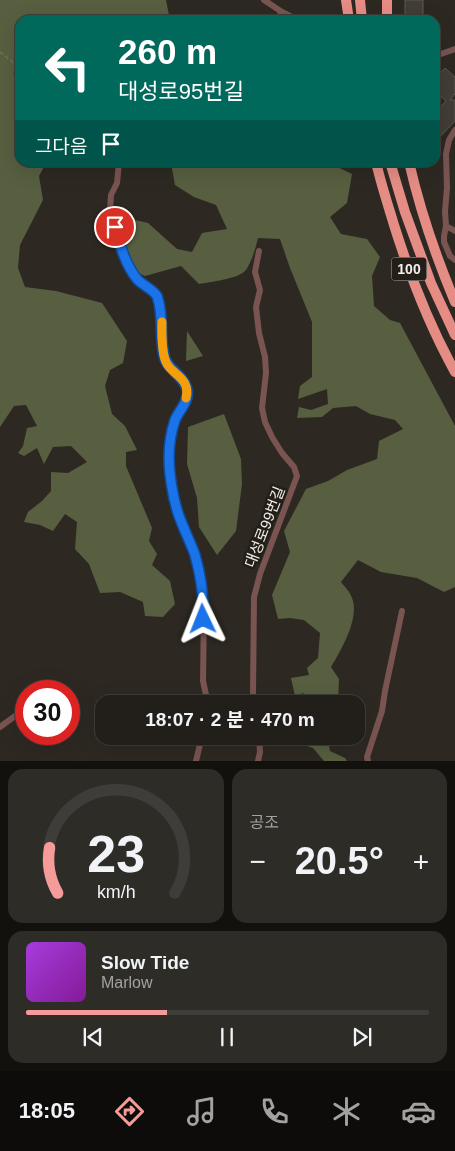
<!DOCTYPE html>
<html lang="ko">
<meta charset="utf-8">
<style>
:root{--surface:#221f1a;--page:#2e2c27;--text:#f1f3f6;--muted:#a2a2a2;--line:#3f3d39;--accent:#f59b99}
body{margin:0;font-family:Helvetica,"Noto Sans KR",sans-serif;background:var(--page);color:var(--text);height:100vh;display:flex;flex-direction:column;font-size:19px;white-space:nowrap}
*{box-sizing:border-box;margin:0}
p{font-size:16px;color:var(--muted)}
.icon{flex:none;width:28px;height:28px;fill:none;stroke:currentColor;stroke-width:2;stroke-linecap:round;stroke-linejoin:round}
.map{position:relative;height:761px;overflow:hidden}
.drawer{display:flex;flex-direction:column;gap:8px;padding:8px;background:#13110e;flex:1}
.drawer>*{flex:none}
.banner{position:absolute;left:15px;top:15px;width:425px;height:152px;border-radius:15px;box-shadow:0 5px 20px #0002,0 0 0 1px var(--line);background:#00695c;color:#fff;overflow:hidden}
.speed{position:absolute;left:15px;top:680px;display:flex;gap:10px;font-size:25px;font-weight:700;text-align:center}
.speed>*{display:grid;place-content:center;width:65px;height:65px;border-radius:50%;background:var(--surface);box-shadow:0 5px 20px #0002,0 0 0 1px var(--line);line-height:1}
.speed .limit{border:8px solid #d22;background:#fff;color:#111}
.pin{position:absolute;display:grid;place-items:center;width:42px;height:42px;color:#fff;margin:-21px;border:2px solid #fff;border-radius:50%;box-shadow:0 1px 5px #0007}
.me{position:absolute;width:55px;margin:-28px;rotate:358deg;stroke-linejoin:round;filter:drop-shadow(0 0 4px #0008)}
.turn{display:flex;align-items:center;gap:18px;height:105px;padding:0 20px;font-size:22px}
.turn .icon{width:65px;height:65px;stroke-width:2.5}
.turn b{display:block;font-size:35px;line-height:42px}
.then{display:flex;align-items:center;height:48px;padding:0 20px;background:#0003;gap:10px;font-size:19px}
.big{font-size:38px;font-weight:700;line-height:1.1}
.drawer .card{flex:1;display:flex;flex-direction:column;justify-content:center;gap:8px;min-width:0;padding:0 18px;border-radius:15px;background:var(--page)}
.drawer .dial{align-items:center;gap:0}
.dial svg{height:130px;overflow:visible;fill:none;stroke:var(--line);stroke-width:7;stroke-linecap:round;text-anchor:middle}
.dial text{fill:var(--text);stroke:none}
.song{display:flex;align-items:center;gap:15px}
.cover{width:60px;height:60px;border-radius:8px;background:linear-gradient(135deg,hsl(280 70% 55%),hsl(290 70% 35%))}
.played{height:5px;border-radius:2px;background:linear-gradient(90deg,var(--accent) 35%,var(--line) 35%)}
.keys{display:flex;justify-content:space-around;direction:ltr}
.heat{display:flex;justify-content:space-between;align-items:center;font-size:28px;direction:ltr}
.drawer .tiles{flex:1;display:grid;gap:8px;grid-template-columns:1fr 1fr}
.card:last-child{grid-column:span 2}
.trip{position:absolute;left:95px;top:695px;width:270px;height:50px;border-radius:15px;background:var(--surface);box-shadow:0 5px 20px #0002,0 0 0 1px var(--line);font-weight:700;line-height:50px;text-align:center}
.tab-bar{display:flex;height:80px;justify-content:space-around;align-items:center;background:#0e0c0a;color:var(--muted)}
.tab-bar .icon{width:35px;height:35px}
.tab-bar .current{color:var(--accent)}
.tab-bar b{font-size:22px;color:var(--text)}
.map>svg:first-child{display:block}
</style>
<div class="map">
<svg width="455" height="761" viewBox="0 0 455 761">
<rect width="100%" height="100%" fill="#2d2922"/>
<path fill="#575f40" d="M0,0H166L170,20H20V69L13,73L20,78V162L46,163L39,176L43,200L20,245L18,268L25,287L56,291L102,303L127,341L123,363L110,370L105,386L112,414L125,426L137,450L126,452V466L152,528L149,541L157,554L152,565L170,581L175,604L163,617L145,616L143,602L120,592L100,593L89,564L75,549L77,522L65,514L53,531L40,525L24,522L28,512L42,501L51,491V472L68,473L87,462L71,446L53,447L44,464L37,448L24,456L18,453L23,446L27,428L37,426L26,405L14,406L0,427Z
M222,162L223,164H235L237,162L329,163L352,174L347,203L330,217L341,234L367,239L380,257L372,276L374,306L390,320L400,323L455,426V587L444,592L417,578L381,572L358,560L341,582C345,587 350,592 352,598C360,618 341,650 331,667L339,679L338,704H313L303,693L295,696L291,678L309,675L307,668L318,658L320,633L304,620L290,618L278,619L272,595L290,552L284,531L306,489L328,481L347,470L377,459L379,441L403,429L395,420L370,414L356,406L333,408L322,417L297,418L299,407L311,410L328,404L327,389L298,399L300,386L312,377V322L290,268L280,239L258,238C256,247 251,264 245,271C237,279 210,282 199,284L181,266L145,276L129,269L121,261L110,238L118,223L127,218L148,223L177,249L192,252L202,233L227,229L216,205L194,197L175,185L171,163Z
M187,331L203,356L186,361Z
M224,414L241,459L242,484L236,531L217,555L199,527L197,498L187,464L188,427Z
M306,736H332L328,739L330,751L345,758L347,761H324L313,748L304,745Z"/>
<path fill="#423d35" stroke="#5e5951" d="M405,0H423V19H405Z
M445,68L455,77V94L450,100H455V121L435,142V113L446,101L435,91V79Z"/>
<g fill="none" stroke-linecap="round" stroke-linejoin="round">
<path stroke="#817d77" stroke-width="1" stroke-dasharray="4 2.5" stroke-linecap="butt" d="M0,52L20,68"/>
<path stroke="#795451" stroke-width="6" d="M264,0L282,12L298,20
M277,20L282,12
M435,56L455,49
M455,130L449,140L446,154L447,188L445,211L446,226L444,236V242L450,256L455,260
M119,162L117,183L111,195L110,210L120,244L126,261L138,280L157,295L161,312L164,356L166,364L178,374L185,382L188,392L186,402L175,420L170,437L169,457L170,477L178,513L195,556L201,582L204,608L203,681L208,704
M446,226L455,231
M57,691L63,687
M255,704L253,693L254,597L260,574L297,476L294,467L282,453L272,437L265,422L262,408L266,373L265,357L259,333L256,307L260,290L255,272L259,251
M0,727L26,708
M196,761L202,736
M258,761L260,752L259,736
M368,761L367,757L382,711L385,691L402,611"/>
<path stroke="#e58d85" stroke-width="10" d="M346,0L349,20
M360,0L362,20
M387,0V20
M376,162C381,184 388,205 394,225C410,276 429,325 455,372
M390,162L405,212L431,283L455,335
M409,162C420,210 436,257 455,302"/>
</g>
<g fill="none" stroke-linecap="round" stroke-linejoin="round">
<defs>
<path id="route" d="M115,227C120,245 125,264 137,279C142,285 153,289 157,296C158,298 158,301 159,303C163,321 160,339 164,356C167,370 183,374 187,389C190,401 179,410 175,420C171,432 169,445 169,457C169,474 173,498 178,513C183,528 190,541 195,555C201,576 204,598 203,619"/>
</defs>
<use href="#route" stroke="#114b97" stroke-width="12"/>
<use href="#route" stroke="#1a73e8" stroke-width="9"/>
<path stroke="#f59e0b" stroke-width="9" d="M162,322C162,333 161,351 166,362C171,375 191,377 186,398"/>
</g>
<g text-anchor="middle" stroke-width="5" stroke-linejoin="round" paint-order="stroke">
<rect fill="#231f18" stroke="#b4b1ab" stroke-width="1" x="391.5" y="257.5" width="35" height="23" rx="4"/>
<g font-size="14" font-weight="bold" fill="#f2efea">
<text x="409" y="274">100</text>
</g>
<g font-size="15" fill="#f2efea" stroke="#231f18">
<text transform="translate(265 527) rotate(-69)" y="5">대성로99번길</text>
</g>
</g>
</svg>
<div class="speed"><div class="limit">30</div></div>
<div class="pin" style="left:115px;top:227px;background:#d93025"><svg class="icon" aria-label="arrive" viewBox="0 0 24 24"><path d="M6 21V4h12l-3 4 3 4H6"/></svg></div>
<svg class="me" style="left:203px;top:619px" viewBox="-20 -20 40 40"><path d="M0-17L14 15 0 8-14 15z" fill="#1a73e8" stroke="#fff" stroke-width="4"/></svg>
<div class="trip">18:07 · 2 분 · 470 m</div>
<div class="banner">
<div class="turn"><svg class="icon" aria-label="left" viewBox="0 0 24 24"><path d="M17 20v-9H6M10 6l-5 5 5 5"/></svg><div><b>260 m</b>대성로95번길</div></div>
<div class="then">그다음<svg class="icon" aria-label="arrive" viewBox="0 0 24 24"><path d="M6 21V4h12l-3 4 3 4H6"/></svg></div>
</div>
</div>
<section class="drawer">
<div class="tiles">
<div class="card dial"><svg viewBox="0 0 100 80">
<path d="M14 69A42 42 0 1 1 86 69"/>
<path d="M14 69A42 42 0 0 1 9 41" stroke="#f59b99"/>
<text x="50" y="56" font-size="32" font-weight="700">23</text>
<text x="50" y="72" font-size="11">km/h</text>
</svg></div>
<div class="card"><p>공조</p>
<div class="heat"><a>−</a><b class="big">20.5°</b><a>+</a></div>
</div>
<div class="card">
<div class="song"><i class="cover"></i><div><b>Slow Tide</b><p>Marlow</p></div></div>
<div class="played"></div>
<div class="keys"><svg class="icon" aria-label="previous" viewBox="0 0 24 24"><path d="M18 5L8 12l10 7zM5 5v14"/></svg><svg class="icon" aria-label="pause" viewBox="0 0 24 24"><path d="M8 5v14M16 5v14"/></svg><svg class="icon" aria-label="next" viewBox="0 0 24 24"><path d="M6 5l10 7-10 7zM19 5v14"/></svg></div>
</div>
</div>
</section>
<nav class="tab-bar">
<b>18:05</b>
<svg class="icon current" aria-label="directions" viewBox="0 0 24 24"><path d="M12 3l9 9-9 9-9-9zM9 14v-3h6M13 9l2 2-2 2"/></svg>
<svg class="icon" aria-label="music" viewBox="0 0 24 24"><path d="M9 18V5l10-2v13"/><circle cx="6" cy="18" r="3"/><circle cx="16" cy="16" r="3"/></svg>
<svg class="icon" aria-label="phone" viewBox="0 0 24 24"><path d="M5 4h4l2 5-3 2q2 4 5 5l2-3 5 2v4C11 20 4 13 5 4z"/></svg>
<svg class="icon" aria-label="climate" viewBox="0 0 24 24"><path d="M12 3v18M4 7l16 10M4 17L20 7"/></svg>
<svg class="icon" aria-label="car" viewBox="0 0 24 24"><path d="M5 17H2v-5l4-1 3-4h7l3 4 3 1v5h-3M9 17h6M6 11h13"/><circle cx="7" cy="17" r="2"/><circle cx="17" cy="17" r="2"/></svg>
</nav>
